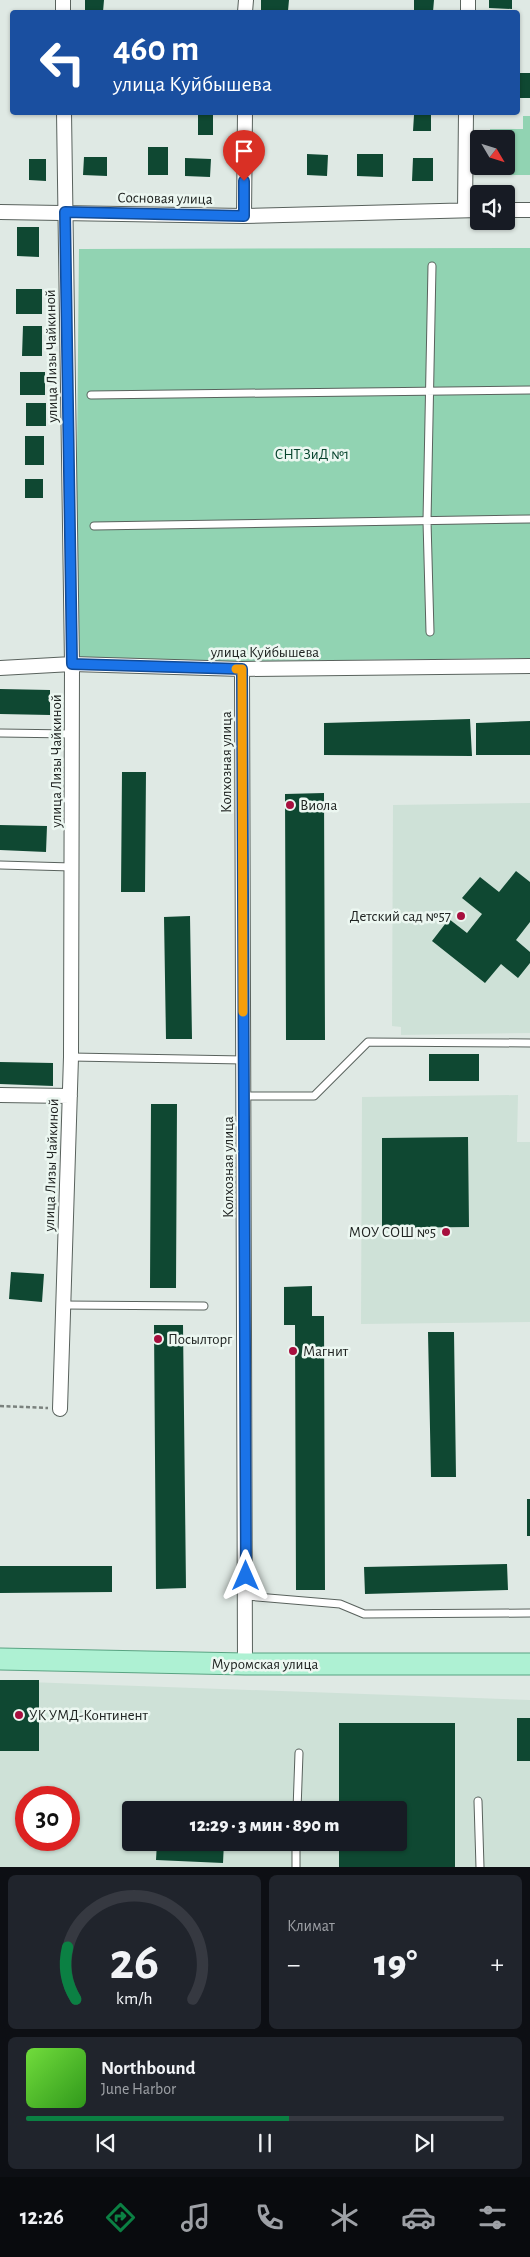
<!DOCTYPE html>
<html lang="ru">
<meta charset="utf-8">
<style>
:root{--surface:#171b24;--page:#20242c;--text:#f1f3f6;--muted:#9ea1a6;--line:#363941;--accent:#0b8043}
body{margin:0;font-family:"Alegreya Sans",sans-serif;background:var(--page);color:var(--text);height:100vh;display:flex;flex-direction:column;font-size:19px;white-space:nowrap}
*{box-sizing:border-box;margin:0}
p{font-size:16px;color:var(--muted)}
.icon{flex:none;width:28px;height:28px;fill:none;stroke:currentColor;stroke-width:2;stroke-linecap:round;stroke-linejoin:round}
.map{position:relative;height:1867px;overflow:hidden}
.sheet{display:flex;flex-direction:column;gap:8px;padding:8px;background:#0d0f14;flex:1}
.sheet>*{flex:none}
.guide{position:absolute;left:10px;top:10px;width:510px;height:105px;border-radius:5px;box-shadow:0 1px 4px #0004;background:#1a4fa0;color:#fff;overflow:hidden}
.needle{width:32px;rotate:128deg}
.controls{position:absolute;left:470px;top:130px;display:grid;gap:10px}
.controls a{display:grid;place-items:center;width:45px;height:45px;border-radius:5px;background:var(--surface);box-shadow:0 1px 4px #0004;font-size:25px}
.speed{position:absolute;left:15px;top:1786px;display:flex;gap:10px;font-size:25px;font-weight:700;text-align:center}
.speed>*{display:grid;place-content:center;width:65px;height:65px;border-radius:50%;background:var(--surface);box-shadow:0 1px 4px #0004;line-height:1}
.speed .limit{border:8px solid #d22;background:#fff;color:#111}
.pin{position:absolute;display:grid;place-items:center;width:42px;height:42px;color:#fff;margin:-51px -21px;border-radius:50% 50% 50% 0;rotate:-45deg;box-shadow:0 0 5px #0007}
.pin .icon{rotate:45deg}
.me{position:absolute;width:55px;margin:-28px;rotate:0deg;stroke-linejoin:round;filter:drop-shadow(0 0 4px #0008)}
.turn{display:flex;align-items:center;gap:18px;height:105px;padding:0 20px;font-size:22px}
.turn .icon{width:65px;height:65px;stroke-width:2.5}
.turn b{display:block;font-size:35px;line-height:42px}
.big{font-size:38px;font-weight:800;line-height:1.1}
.sheet .widget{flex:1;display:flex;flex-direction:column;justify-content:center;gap:8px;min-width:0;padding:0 18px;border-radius:8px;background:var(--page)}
.sheet .dial{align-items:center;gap:0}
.dial svg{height:130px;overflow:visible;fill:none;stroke:var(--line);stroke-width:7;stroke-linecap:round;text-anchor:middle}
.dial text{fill:var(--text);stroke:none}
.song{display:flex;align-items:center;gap:15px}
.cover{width:60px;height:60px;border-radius:8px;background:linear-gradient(135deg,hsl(100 70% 55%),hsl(110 70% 35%))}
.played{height:5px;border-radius:2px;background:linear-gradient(90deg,var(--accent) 55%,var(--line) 55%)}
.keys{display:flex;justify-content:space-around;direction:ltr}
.heat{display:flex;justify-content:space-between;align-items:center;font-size:28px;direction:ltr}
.sheet .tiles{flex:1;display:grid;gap:8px;grid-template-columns:1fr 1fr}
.widget:last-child{grid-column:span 2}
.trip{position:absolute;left:122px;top:1801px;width:285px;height:50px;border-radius:5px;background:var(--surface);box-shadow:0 1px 4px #0004;font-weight:800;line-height:50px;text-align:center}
.tabs{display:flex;height:80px;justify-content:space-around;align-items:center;background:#090b0e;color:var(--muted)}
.tabs .icon{width:35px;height:35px}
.tabs .active{color:var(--accent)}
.tabs b{font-size:22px;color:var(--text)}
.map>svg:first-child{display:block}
</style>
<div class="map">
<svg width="530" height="1867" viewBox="0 0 530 1867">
<rect width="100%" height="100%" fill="#dfe9e4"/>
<path fill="#cee1d7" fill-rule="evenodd" d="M530,803V1033L401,1035V1027L392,1026L393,805Z
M518,1095L517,1142H530V1322L361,1324L362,1097Z
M0,1681L530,1700V1867H0ZM26,1798H69V1840H26ZM131,1810H399V1842H131Z"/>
<path fill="#91d3b2" d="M523,116H530V175H490V166H506V139H490V129H523Z
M530,248V658L75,663L79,249Z"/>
<path fill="#0f4832" d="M85,0H104L103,12H85Z
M261,0H289L288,11L261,10Z
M414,0H434L433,12H414Z
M489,0H512V9L489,8Z
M518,73H530V98H518Z
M198,113H213V135H198Z
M414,115H431V131H413Z
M148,147H168V175H148Z
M307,154L328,155L327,176L307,175Z
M357,154H383V177L357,176Z
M84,157H107V176L83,175Z
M185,158L211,159L210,177L185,176Z
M413,158H433V181H412Z
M29,159H46V181L29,180Z
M17,227H39V257L17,256Z
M16,289H42V314H16Z
M23,326H42V356H22Z
M20,372H45V395H20Z
M26,403H46V426H26Z
M25,436H44V465H25Z
M25,479H43V498H25Z
M0,689L50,690V715L0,714Z
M470,719L472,756L324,755V723Z
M530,721V755H476V723Z
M122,772H146L145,892H121Z
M324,793L325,1040H286L285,794Z
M0,825L47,826L46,852L0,850Z
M516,871L530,882V922L516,940L530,952V963L518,978L501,964L485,983L432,941L449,919L467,933L482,914L462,898L480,877L499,892Z
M190,916L192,1039H166L164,917Z
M429,1054H479V1081H429Z
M0,1062L53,1063V1086L0,1084Z
M151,1104H177L176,1288H150Z
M468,1137L469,1227L382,1228V1138Z
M11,1272L44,1274L42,1302L9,1299Z
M312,1286V1316H324L325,1590H296L295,1325H284V1287Z
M154,1325H183L186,1588L156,1589Z
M428,1332H454L456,1477H431Z
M527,1499H530V1536H527Z
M507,1564L508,1590L365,1594L364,1567Z
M0,1566H112V1592L0,1593Z
M0,1680H39V1751H0Z
M517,1718H530V1761H517Z
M339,1723H455V1867H339V1842H399V1810H339Z
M157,1842H224L223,1863L156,1860Z"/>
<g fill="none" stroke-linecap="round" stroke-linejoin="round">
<defs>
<path id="service" d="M91,395L530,390
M94,526L530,519
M430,632L427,521L432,266
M0,733L72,734
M0,865L72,867
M71,1057L244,1060
M244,1096H314L368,1042L530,1043
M63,1305L204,1306
M246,1596L340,1604L364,1614L530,1613
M478,1801L480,1867
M297,1810L299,1753
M296,1867V1842"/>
<path id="minor" d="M63,0V12
M245,12L246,0
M468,12V0
M465,210L466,112
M506,210H530
M0,212L244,216L479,210
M244,216L245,112
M0,668L72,664L242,669L530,666
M242,669L245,1664
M0,1095L70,1096
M60,1409L71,1057L72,664L64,112"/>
<path id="primary" d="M0,1659L245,1664H530"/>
</defs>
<use href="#service" stroke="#59625d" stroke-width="9"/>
<use href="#minor" stroke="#59625d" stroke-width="16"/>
<use href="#primary" stroke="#59a382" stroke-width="23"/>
<path stroke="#7a817d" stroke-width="2.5" stroke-dasharray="4 2.5" stroke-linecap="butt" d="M0,1406L48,1408"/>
<use href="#service" stroke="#fff" stroke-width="7"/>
<use href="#minor" stroke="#fff" stroke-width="14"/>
<use href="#primary" stroke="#aef1d3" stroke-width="21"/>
</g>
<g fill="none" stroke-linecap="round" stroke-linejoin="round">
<defs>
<path id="route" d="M244,181V216L65,212L72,664L242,669L246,1576"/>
</defs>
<use href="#route" stroke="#114b97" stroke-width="12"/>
<use href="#route" stroke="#1a73e8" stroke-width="9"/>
<path stroke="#f59e0b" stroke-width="9" d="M236,669H242L243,1012"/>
</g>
<g fill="#a70f3e" stroke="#ecf7f1" stroke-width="2">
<circle cx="290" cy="805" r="5"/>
<circle cx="461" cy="916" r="5"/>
<circle cx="446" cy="1232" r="5"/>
<circle cx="158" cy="1339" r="5"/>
<circle cx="293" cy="1351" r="5"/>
<circle cx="19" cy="1715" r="5"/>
</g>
<g text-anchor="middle" stroke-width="5" stroke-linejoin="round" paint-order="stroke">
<g font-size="15" fill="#202422" stroke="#ecf7f1">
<text transform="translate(165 198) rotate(1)" y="5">Сосновая улица</text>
<text transform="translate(51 356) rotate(-91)" y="5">улица Лизы Чайкиной</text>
<text x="265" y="657">улица Куйбышева</text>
<text transform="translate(56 761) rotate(-90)" y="5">улица Лизы Чайкиной</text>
<text transform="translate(226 762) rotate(-90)" y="5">Колхозная улица</text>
<text transform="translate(51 1165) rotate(-88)" y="5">улица Лизы Чайкиной</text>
<text transform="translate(228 1167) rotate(-90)" y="5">Колхозная улица</text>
<text x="265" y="1669">Муромская улица</text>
</g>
<g font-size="15" fill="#07442d" stroke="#ecf7f1">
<text x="312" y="459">СНТ ЗиД №1</text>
</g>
<g font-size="15" fill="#202422" stroke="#ecf7f1" text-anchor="start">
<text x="300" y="810">Виола</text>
<text x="451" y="921" text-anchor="end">Детский сад №57</text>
<text x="436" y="1237" text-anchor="end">МОУ СОШ №5</text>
<text x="168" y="1344">Посылторг</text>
<text x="303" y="1356">Магнит</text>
<text x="29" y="1720">УК УМД-Континент</text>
</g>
</g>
</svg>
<div class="controls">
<a><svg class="needle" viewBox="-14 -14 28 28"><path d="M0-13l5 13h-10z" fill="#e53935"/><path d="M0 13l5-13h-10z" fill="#9ea1a6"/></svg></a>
<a><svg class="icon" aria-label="sound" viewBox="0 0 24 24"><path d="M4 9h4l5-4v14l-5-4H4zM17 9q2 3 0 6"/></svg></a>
</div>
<div class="speed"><div class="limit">30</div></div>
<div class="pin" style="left:244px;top:181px;background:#d93025"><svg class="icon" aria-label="arrive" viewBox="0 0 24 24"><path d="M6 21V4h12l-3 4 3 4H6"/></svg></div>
<svg class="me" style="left:246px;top:1576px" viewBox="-20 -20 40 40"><path d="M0-17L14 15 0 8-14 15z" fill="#1a73e8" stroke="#fff" stroke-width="4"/></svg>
<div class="trip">12:29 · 3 мин · 890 m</div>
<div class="guide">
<div class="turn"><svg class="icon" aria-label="left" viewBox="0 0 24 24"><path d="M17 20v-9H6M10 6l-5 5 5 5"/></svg><div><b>460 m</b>улица Куйбышева</div></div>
</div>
</div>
<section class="sheet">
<div class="tiles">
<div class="widget dial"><svg viewBox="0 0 100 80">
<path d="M14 69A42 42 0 1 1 86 69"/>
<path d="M14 69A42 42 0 0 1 9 37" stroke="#0b8043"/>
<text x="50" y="56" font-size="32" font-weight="700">26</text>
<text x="50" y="72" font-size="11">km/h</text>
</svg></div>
<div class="widget"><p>Климат</p>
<div class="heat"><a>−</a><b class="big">19°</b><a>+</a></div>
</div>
<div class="widget">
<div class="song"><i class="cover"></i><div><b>Northbound</b><p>June Harbor</p></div></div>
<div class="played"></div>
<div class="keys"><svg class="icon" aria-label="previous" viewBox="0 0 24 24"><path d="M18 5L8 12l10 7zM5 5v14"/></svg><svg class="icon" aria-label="pause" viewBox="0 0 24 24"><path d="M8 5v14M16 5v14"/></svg><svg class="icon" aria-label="next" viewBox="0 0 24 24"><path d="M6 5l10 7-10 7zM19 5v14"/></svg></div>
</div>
</div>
</section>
<nav class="tabs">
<b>12:26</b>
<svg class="icon active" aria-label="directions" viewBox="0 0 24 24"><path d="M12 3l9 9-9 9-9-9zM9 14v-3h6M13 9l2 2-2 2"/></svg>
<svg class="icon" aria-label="music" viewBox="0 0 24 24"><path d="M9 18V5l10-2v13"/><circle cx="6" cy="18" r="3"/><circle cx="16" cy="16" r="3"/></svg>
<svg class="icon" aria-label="phone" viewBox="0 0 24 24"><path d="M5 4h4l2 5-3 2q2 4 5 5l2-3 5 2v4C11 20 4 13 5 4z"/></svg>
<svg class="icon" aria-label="climate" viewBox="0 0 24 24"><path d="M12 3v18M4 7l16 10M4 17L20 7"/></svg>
<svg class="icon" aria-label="car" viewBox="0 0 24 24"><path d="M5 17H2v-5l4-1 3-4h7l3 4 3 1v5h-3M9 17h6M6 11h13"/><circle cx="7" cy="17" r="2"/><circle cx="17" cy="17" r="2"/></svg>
<svg class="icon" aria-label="filters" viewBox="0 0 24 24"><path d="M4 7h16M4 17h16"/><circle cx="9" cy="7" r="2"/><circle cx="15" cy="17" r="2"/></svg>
</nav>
